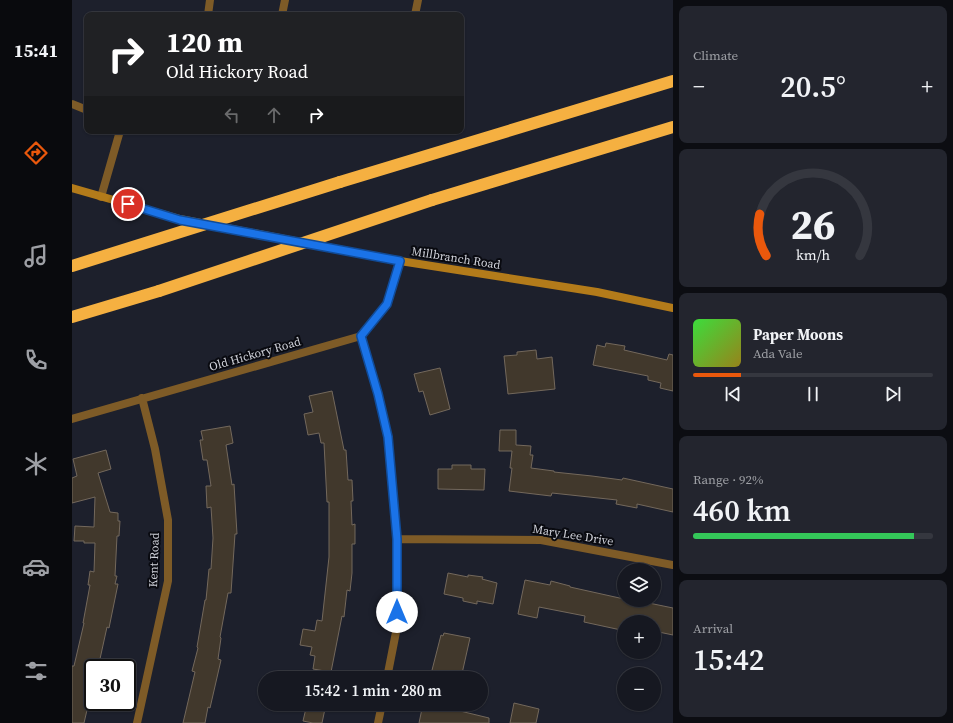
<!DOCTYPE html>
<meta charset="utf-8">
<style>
:root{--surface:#161821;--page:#23252e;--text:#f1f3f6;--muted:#9ea0a5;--line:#35373f;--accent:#ea580c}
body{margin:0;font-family:"Source Serif 4",serif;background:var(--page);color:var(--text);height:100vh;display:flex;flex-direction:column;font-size:15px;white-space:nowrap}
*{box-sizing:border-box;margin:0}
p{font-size:13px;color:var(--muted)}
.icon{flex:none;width:22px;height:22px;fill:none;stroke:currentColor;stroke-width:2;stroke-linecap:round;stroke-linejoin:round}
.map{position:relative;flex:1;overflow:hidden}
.sheet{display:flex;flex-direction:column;gap:6px;padding:6px;background:#0c0d12;width:280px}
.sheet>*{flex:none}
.hud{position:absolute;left:12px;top:12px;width:380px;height:122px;border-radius:8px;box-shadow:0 1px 3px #0004,0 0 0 1px var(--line);background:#202124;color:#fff;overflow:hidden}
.fabs{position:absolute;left:545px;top:563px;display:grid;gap:8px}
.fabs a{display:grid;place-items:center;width:44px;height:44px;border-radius:50%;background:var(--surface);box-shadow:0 1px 3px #0004,0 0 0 1px var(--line);font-size:20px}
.speed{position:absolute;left:12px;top:659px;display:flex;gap:8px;font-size:20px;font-weight:700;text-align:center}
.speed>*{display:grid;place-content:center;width:52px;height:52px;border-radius:50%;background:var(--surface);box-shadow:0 1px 3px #0004,0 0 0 1px var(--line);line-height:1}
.speed .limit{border:2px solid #111;border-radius:6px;background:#fff;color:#111}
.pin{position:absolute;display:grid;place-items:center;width:34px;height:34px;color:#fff;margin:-17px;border:2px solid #fff;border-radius:50%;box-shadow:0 1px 4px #0007}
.me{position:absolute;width:44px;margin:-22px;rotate:0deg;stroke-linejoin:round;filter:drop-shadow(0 0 3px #0008)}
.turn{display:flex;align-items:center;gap:14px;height:84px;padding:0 16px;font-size:18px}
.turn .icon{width:52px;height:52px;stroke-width:2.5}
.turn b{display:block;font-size:28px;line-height:34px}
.lanes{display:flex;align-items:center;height:38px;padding:0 16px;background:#0003;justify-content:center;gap:20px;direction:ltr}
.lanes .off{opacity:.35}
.big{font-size:30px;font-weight:600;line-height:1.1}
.sheet .tile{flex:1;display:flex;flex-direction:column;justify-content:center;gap:6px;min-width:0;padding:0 14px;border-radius:8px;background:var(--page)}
.sheet .dial{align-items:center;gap:0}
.dial svg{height:104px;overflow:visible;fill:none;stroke:var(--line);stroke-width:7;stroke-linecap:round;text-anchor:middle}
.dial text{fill:var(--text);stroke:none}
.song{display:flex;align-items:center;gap:12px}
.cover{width:48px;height:48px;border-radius:6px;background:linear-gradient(135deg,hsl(120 70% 55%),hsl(50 70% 35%))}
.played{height:4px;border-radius:2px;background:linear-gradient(90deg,var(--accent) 20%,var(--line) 20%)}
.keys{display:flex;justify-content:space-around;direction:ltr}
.heat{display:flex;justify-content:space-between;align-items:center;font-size:22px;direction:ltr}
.charge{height:6px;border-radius:3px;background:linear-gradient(90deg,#34c759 92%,var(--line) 0)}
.trip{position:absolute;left:186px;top:671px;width:230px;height:40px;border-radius:20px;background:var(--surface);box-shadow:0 1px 3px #0004,0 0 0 1px var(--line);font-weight:600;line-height:40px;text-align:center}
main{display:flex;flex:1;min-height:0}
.tab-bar{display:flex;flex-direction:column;width:72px;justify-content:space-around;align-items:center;background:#090a0d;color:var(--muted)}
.tab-bar .icon{width:28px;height:28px}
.tab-bar .current{color:var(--accent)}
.tab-bar b{font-size:18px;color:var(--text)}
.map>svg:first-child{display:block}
</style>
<main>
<nav class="tab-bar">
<b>15:41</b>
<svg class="icon current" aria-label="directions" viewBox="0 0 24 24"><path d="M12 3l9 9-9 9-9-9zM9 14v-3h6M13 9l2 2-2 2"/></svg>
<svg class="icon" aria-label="music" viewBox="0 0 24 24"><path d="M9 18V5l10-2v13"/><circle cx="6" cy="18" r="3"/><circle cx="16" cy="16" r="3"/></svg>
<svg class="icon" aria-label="phone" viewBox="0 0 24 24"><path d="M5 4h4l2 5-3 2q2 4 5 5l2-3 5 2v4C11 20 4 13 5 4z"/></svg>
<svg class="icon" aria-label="climate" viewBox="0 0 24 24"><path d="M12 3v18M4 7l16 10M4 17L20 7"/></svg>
<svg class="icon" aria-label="car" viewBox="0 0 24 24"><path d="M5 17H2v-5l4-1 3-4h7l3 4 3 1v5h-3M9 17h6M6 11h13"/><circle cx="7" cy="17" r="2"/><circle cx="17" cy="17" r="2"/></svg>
<svg class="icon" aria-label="filters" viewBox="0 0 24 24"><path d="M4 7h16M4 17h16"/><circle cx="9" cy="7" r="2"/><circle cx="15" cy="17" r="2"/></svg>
</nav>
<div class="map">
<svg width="601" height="723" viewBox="0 0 601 723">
<rect width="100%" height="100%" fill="#1d202c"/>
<path fill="#41382c" stroke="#73685c" d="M534,343L553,346L552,350L595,360L597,354L601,355V391L588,388L589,383L576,380V376L521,365L525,345L533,347Z
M464,350L465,359L480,357L483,389L436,394L432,356L445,355V352Z
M368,368L378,409L358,415L351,391L347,392L342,374Z
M260,391L272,450H274L276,480H280L281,501H279L280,525L283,524V544H280V573L278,591L275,590L272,617L270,616L259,672L241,669L243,656L238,655L240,647L228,645L231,629L243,631L245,620L250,621L257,557V502H255L252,443H249L247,433L236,435L232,414L241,412L237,396Z
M158,426L161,443L154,445L160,485L162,484L165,534H163L159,593H156L148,637L149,638L146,659L149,660L138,708L136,707L133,723H111L123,672L120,671L126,648L125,647L133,600H134L137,569H139L141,538L139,507L135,508L134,486H139L135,460H131L128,440H131L129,431Z
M428,430H444V445L459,446L458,455H461L459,468L482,471V472L520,476L550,480L551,478L601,489V512L565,504V508L544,504L545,500L480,493L479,496L437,491L440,468H438L440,451H427Z
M34,450L39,469L26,473L38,512L46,513V521H48L47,536H45L43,576H45L43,584H46L37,628L35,627L26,668H21V711L15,710L12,723H0V666H2L12,623H11L18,585H16L18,571L22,572L23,543H12V541H2L3,526L22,527L23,497L0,503V478L5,476L1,459Z
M380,465H399V469H413L412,490L366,489V469H380Z
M376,573L396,577V575L411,577L410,579L425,583L421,604L405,601V604L391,601V598L372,594Z
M453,580L478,585L479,581L498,586V587L552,599V600L567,602V601L601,608V635L582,631V622H551L549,630L512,622L513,616L467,607L465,618L446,614Z
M372,633L398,638L389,678H358L369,635L371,636Z
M442,703L467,709L464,723H438Z
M235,704H254L250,723H241L231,721Z
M351,704H385L384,710L417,718V723H347Z"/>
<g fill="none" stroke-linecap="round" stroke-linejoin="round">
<path stroke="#7e5b27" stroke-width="8" d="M136,15L138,0
M210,15L213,0
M343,15L346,0
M0,104L15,110
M29,197L48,131"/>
<path stroke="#7e5b27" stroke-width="8" d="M289,336L306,394L316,437L325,539V627L315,678
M0,419L289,336L315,305L328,261
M325,539L469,540L601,565
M65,723L96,581V520L83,449L70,398
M306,723L310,704"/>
<path stroke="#b37b1a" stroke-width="8" d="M0,188L108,219L328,261L525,292L601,308"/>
<path stroke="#f5b041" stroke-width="12" d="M268,182L601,81
M360,200L601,127
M0,317L87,291"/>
<path stroke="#f5b041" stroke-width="12" d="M0,266L268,182
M87,291L360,200"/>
</g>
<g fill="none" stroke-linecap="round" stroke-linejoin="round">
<defs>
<path id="route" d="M56,204L108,220L328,261L315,304L289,336L306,394L316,437L325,539V612"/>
</defs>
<use href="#route" stroke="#114b97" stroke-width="10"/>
<use href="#route" stroke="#1a73e8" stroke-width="7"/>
</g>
<g text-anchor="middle" stroke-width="4" stroke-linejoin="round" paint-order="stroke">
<g font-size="12" fill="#cfd1d9" stroke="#090a10">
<text transform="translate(384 258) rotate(9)" y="4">Millbranch Road</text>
<text transform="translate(183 354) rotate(-16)" y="4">Old Hickory Road</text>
<text transform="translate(501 535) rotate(9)" y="4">Mary Lee Drive</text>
<text transform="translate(82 560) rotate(-88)" y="4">Kent Road</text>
</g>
</g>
</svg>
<div class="fabs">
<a><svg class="icon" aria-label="layers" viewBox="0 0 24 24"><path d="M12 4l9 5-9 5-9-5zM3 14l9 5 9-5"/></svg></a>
<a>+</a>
<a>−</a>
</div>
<div class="speed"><div class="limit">30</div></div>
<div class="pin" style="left:56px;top:204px;background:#d93025"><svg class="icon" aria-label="arrive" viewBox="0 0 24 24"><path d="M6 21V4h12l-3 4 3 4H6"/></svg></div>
<svg class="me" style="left:325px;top:612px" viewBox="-20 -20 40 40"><circle r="19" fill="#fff"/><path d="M0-13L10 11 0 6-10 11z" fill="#1a73e8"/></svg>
<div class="trip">15:42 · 1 min · 280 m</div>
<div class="hud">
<div class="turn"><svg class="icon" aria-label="right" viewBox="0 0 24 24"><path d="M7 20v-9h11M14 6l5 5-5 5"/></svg><div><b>120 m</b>Old Hickory Road</div></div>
<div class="lanes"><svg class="icon off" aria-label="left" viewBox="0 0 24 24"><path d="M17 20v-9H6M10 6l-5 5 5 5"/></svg><svg class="icon off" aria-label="ahead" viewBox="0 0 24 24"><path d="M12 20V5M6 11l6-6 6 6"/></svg><svg class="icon" aria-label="right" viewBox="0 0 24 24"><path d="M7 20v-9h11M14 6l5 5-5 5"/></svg></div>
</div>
</div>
<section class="sheet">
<div class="tile"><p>Climate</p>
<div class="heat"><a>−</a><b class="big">20.5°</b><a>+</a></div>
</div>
<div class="tile dial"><svg viewBox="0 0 100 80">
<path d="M14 69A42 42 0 1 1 86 69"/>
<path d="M14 69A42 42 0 0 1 9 37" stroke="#ea580c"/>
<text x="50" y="56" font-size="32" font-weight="700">26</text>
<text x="50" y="72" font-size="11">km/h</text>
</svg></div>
<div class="tile">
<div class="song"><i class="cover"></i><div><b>Paper Moons</b><p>Ada Vale</p></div></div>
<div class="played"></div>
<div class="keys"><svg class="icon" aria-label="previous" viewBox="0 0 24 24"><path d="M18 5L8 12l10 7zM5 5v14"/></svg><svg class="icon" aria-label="pause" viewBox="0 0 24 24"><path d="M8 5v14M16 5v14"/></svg><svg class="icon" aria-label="next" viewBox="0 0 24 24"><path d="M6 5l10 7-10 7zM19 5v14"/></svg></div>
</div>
<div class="tile"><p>Range · 92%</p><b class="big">460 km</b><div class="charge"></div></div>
<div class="tile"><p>Arrival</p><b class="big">15:42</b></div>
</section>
</main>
